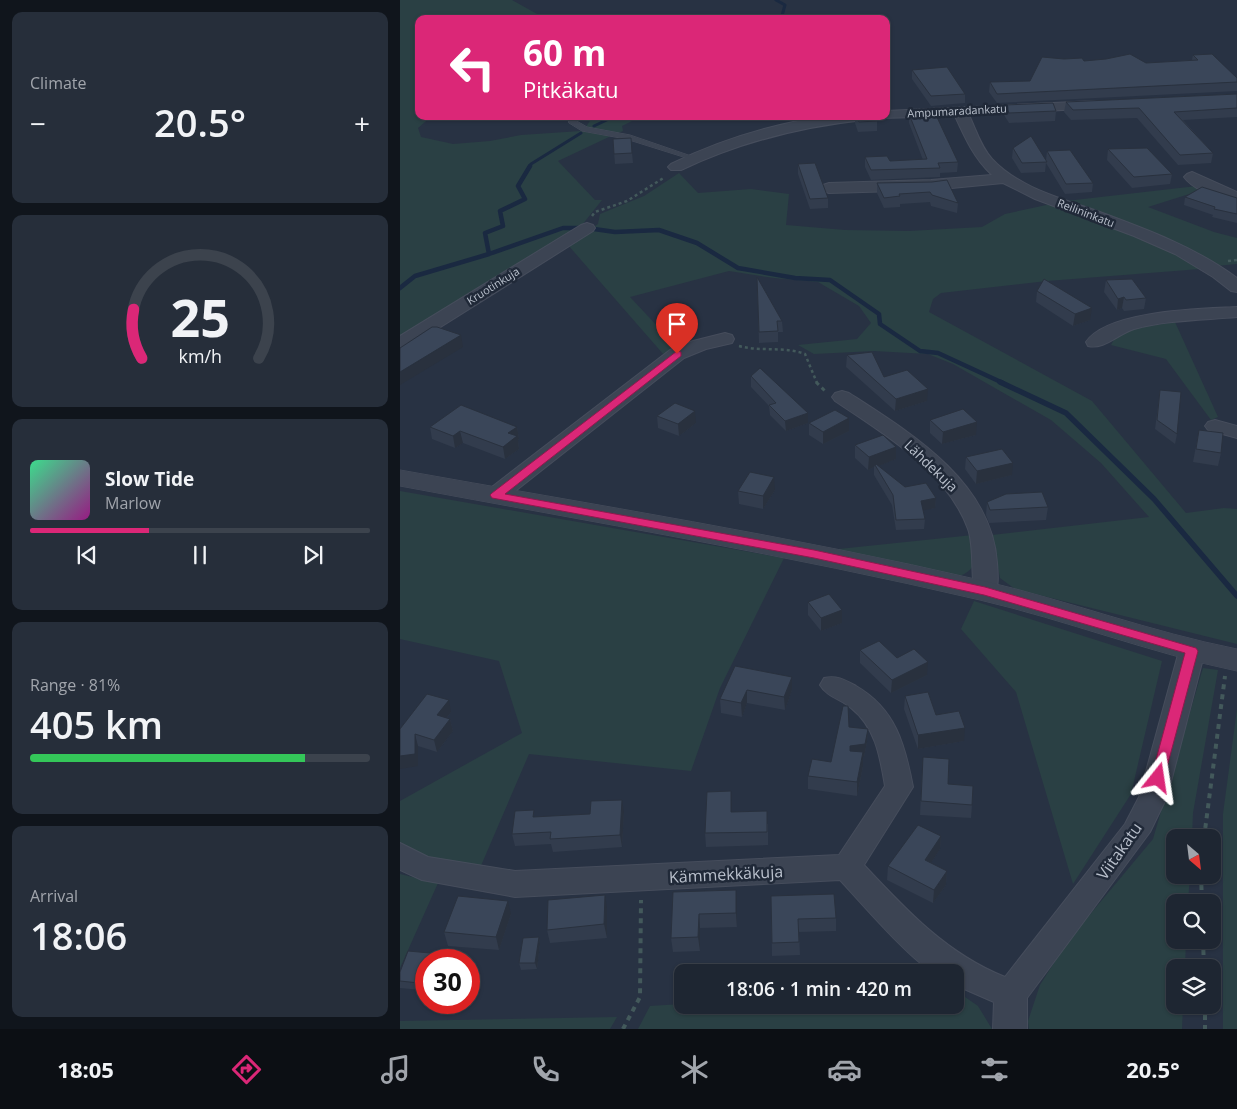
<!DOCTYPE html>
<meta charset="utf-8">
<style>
:root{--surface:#1e2632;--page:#262e3a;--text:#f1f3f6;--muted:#a1a5ac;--line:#3c434d;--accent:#db2777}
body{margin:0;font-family:"Open Sans",sans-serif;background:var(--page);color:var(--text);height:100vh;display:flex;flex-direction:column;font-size:19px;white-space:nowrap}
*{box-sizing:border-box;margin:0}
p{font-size:16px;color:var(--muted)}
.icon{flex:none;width:28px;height:28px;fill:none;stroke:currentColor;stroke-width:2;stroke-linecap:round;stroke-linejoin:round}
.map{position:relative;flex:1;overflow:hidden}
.panel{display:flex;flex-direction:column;gap:12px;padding:12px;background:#10151c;width:400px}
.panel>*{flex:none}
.guide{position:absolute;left:15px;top:15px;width:475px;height:105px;border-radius:10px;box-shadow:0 1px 4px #0004,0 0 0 1px var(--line);background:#db2777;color:#fff;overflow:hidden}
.needle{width:32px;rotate:152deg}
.buttons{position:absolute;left:766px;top:829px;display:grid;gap:10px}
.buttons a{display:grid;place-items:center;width:55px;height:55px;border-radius:10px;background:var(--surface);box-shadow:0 1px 4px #0004,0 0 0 1px var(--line);font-size:25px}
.speed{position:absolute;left:15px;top:949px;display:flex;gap:10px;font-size:25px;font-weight:700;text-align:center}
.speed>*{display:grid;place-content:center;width:65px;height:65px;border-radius:50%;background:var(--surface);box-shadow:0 1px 4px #0004,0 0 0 1px var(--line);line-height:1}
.speed .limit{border:8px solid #d22;background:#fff;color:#111}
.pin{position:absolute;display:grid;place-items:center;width:42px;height:42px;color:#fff;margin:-51px -21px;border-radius:50% 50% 50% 0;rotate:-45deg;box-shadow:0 0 5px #0007}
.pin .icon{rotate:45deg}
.me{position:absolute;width:55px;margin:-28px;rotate:15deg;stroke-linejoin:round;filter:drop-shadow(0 0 4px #0008)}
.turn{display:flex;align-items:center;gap:18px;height:105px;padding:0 25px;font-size:22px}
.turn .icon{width:65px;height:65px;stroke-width:2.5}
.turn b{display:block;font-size:35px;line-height:42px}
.big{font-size:38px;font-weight:600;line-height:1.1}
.panel .card{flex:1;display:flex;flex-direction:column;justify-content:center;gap:8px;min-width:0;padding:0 18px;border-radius:10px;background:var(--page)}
.panel .dial{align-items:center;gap:0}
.dial svg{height:130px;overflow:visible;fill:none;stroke:var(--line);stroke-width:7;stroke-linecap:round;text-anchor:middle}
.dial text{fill:var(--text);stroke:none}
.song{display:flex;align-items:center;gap:15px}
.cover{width:60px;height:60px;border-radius:8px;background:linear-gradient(135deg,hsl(150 70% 55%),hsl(310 70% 35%))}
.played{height:5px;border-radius:2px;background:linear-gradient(90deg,var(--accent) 35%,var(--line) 35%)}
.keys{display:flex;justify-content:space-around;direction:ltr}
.heat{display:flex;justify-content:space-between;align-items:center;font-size:28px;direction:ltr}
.charge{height:8px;border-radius:4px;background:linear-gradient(90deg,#34c759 81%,var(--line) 0)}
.trip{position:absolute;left:274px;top:964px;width:290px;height:50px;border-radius:10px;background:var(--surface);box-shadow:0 1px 4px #0004,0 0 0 1px var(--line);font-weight:600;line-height:50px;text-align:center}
.tab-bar{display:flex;height:80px;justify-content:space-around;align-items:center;background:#0c0f14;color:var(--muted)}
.tab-bar .icon{width:35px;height:35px}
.tab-bar .active{color:var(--accent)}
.tab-bar b{font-size:22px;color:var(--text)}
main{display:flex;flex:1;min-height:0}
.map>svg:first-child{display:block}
</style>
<main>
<section class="panel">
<div class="card"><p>Climate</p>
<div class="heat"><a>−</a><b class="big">20.5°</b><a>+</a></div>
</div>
<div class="card dial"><svg viewBox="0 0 100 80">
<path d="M14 69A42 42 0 1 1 86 69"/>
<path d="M14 69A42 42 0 0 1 9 39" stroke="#db2777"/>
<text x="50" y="56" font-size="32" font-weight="700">25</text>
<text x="50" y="72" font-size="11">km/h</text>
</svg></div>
<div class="card">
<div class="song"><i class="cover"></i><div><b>Slow Tide</b><p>Marlow</p></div></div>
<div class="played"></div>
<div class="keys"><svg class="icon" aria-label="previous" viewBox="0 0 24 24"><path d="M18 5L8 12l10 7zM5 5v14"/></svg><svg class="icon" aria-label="pause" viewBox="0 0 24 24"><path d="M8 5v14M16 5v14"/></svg><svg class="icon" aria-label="next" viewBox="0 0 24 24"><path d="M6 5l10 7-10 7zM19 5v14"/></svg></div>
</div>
<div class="card"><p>Range · 81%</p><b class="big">405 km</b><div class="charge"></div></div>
<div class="card"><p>Arrival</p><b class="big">18:06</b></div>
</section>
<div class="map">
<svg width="837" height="1029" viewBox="0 0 837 1029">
<rect width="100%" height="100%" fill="#283243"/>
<path fill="#2a4044" d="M0,0H112L146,19H19V116H32L18,128L21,137L53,144L90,141L121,135L181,131L211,136L158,161L195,200H202L182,225L0,336Z
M193,116H242L222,126L223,131L218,133L186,127Z
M279,173L298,193L351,189L389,194L386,225L445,230L509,231L582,227L605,214L651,204L743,240L777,255L800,269L647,281L541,293L533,299L529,312L692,401L786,513L824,508L837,509V644L615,589L600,578L592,535L749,517L701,463L651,420L553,364L528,354L474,351L414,354L398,345L457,339L471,323L459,306L418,282L374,278L329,271L230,297L275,345L264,355L168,245L198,224L200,214L244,196Z
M797,186L802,190L748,207L814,232L837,238V264L816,266L666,201Z
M775,322L818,417L811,420L766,359L711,345L717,334L730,329Z
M0,491L384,558L320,688L291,771L129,754L80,868L33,864L0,842V801L122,733L99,661L0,639Z
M573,535C575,555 581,567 560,576L429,550Z
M574,601L762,661L731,794L673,884L616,692L561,629Z
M803,668L818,670L793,813L792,837L775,838V875H790L788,902H775V940H786L785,967L775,968V1005H783L782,1029H629L628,1021L640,985L667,942L753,839Z
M837,709V1029H823V814Z
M0,874L38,883L0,968Z
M555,990L578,1006L592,1029H238L250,1006L282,1004L555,1005Z
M217,1017L210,1029H0V1021Z"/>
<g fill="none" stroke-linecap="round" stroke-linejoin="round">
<path stroke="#1a2941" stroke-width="3" d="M376,0L385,5L381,19
M194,126L215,116
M129,167L131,164L181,133"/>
<path stroke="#1a2941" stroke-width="4.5" d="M89,254L163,228H187L215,232L259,230L297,243L338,268L395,278L430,280L479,314L480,324L520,351L538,353L603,383
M0,288L15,276L89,254L85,233L103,226L100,211L125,199L118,186L130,166"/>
<path stroke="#1a2941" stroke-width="5.5" d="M600,382L666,413L754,499L837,596"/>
<defs>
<path id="service" d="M168,116H175V120L187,127L230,135L297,158L293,160L226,139L182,131L169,123Z"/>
<path id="minor" d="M695,101L702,105L700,108L569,115C576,130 581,147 592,159C619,188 661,198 697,211C746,229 795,247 837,278V292L831,291L813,277L775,254L734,236L635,199L603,183L531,190L429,193L423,191L421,188L423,185L429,183L531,180L592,175C574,158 565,138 555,116L481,118L480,116H486V111Z
M427,116H471L464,120C399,127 340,142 281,170H271L268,167L271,164C320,140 372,124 427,116Z
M792,172L837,192V203C821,199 794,191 784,177L787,174Z
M187,223L193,225L195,228L193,231L7,348L0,350V336L181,225Z
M837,307V317C803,320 767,320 734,329C718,334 704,350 688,346L686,342C708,310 801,309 837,307Z
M325,333L332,335L334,339L332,343L306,349L284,358L104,500L96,502L88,500L85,495L88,490L270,350L293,341Z
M442,391L449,393C511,433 592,482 597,563C598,574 599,587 594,597L585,599L576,597C570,586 575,548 568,529C547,471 484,434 435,401L432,397L435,393Z
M815,420L837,426V438L808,430L805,426L808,422Z
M792,642L801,645L805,651L767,797L750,832L627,998V1029H593L594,1002L555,985V972C549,972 541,974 535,972C517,968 456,897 440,880L115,897L22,880L0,870V843L28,857L115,871L439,855L485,786C480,757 476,728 451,708C441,699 427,697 420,685L424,678C437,675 445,680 456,686C496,709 505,745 513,787L464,865C506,910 547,954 605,977L725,824L739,797L779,651L783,645Z"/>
<path id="tertiary" d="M0,470C195,505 391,536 584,581C669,601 751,632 837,649V671C750,653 666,620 580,600C388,555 193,522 0,486Z"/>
</defs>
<use href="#service" stroke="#464d5c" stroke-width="1"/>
<use href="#minor" stroke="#464d5c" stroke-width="2"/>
<use href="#tertiary" stroke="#464d5c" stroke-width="1"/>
<path stroke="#43595b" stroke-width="2.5" stroke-dasharray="3 3" stroke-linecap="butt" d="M192,216L195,212L227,201L265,177
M828,261L837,260
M339,346C361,352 383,346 405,354L417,383"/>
<path stroke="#43595b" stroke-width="3" stroke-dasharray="4 4" stroke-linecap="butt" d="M416,382L425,391"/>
<path stroke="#43595b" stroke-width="4" stroke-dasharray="5 5" stroke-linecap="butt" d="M804,838L825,676
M801,875L802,902
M803,940L804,968
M805,1005V1029
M223,1029L240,997L241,900"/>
<use href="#service" fill="#3c4453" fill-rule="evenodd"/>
<use href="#minor" fill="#3c4453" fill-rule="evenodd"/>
<use href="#tertiary" fill="#3c4453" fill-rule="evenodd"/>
</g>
<path fill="#323c4d" d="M793,55L837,78V91L597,103L589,92L590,82L630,81L684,61L746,63L792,60Z
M512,70L565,94V103L531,106L512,79Z
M837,94V117L783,120L813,153L811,163L778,165L737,118L671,120L664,112L666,102Z
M605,105L656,111L655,121L609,123L604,115Z
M509,114L558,162L557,172L540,173V177L471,180L465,167V157L490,161L523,160L509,123Z
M455,116H475L477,121V131L458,132L455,123Z
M213,139L232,153L233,163L215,164Z
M613,148L646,160L647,151L693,183L692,192L665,194L646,163L645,172L621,173L612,158Z
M708,149L772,174L770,184L732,188L707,160Z
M398,164L428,198V208L410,209L398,174Z
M532,182L558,203L557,213L531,206L530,202L500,204V207L484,208L477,193V183Z
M785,197L837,198V223L812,217L813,215L784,205Z
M357,277L382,321L383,332H378V342L359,343Z
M706,280L746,298L744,309L724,311L722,308L717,310L704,292Z
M637,291L690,320L673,326L636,302Z
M447,355L484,377L527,401L495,411L446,367Z
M351,376L408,413V423L386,431L370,415L369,406L351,387Z
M760,390L777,434L775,444L755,429Z
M257,416L296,423L279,436L258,428Z
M449,418V431L423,444L409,435V423Z
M530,420L576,435L542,444L530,433Z
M30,427H117L119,439L118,440L119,449L105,459L63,443L55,448L32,439Z
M799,430L821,453L818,466L793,462Z
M455,445L496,459L478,466L505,487L536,498L535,508L523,510L525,519L524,529L496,530L492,505L474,475V467L468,470L455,458Z
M566,457L612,475L576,484L565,469Z
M375,490L363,509L339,504L338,491Z
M587,502L648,507L646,520L589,523L586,515Z
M408,602L442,610V623L421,631L408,615Z
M460,650L497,658L527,675L491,693L460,663Z
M335,666L392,677V690L385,710L347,703L342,717L321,713L320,699Z
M505,696L536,715L564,741L518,749L504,709Z
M51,712L47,718L50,719L53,731L37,752L18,746V766L0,729Z
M449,727L468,729L467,742L464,757H463V766L457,796L408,789V776L431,762Z
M522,770L548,784L572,805L571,818L520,815Z
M332,805V812L368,824V845L306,847L305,833Z
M224,812L222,847L153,852L151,844L115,846L112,834L136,817Z
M541,836L540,849L531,863L547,871L546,885L533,903L487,880L488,866Z
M336,890L337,927L300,928V951L273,952L271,938L273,892Z
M371,896L436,918V931L399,932L400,955L372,956Z
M207,908V938L150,943L147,930Z
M111,914L99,950L48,946L44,932Z
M139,937L140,944L137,969L121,970L119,963Z
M30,953L32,960H26V975L21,990L0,988V972Z"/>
<path fill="#29313e" d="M724,297L722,308L717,310L718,299Z
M692,308L690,320L673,326L675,314Z
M61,335L63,347L0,385V372Z
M528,389L527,401L495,411L496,399Z
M295,411L296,423L279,436L278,424Z
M408,413V423L386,431L385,421Z
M449,418V431L423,444V432Z
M577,422L576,435L542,444L543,432Z
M117,427L119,439L118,440L119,449L105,459L103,447L108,433Z
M60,431L63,443L55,448L53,436Z
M496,447V459L476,467L475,465L474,467L468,470L469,457Z
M613,463L612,475L576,484L577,471Z
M374,477L375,490L363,509V496Z
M536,498L535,508L521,511V501Z
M442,610V623L421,631V618Z
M528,662L527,675L491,693L492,680Z
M392,677V690L385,710L384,697Z
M347,690V703L342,717L341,703Z
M49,700L51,712L40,727L37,715Z
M50,719L53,731L37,752L34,740Z
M565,728L564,741L518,749V735Z
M468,729L467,742L464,757H463V766L457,796V782L450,759V746Z
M15,734L18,746V766L0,769V756Z
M331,791L332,805V825L331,812Z
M222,800L224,812L222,847L220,835Z
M541,836L540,849L524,874L525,860Z
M547,871L546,885L533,903L534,890Z
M336,890L337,903V927L336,913Z
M205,895L207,908V938L204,924Z
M108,901L111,914L99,950L96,937Z
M299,914L300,928V951L298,937Z
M139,937L140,944L137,969L135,963Z
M30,953L32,960H27Z
M26,963V975L21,990L19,983Z"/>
<path fill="#3a4659" stroke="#29313e" d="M730,54L746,63L798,60L793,55L812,54L837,78V82L597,94L590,82L630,81L642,57L664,59L682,58L684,61L706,59Z
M547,67L565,94L531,96L512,70Z
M837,94V108L774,112L813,153L780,155L739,108L673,110L666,102Z
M653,103L656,111L609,113L605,105Z
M535,113L558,162L538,163L540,168L471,170L465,157L487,156L490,161L527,159L509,114Z
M456,116H475L477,121L459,122Z
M631,136L647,162L622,163L613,148Z
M231,138L232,153L214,154L213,139Z
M747,148L772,174L734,177L708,149Z
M670,150L693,183L666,184L647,151Z
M415,163L428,198L410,199L398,164Z
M547,180L558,203L532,195L530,192L499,194L500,196L484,198L477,183L532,182Z
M802,187L837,198V214L814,209L815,207L785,197Z
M357,277L382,321H377L378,331L359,332Z
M644,279L692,308L675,314L637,291Z
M732,279L746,298L726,300L724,297L718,299L706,280Z
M32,327H37L61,335L0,372V348Z
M472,352L484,377L507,370L528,389L496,399L447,355Z
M360,368L408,413L385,421L369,405L376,403L351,376Z
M760,390L781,392L777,434L757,420Z
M275,403L295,411L278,424L257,416Z
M61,405L117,427L108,433L117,436L103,447L60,431L53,436L30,427Z
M563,409L577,422L543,432L530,420Z
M435,410L449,418L423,432L409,423Z
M799,430L823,433L821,453L796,449Z
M483,435L496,447L469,457L455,445Z
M602,449L613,463L577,471L566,457Z
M476,464L505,487L526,483L536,498L521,501L525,519L496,520L493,495L475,465Z
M350,472L374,477L363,496L338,491Z
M642,492L648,507L590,510L587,502L606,494Z
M429,594L442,610L421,618L408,602Z
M479,641L497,658L514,649L528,662L492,680L460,650Z
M335,666L392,677L384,697L347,690L341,703L320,699Z
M528,692L536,715L559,711L565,728L518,735L505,696Z
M27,694L49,700L37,715L50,719L34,740L15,734V754L0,756V729Z
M443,706H448L449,727L468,729L465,744L450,746V751L463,752L457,782L408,776L412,759L431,762Z
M523,757L549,759L548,784L573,786L572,805L521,801Z
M331,791V812L367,811V832L305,833L307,792Z
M222,800L220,835L150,839L151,832L112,834L115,811L134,810L133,817L190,814L191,801Z
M518,825L541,836L525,860L547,871L534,890L488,866Z
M336,890V913L299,914L298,937L271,938L273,892Z
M434,894L436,918L398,919L399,942L372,943L371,896Z
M205,895L204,924L147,930L148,900Z
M58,896L108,901L96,937L44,932Z
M139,937L135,963H119L123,938Z
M8,951L30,953L27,960H26V963L19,983L0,981V972Z"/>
<path fill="#db2777" stroke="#8e194d" d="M277,351L281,352V356L105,494L414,550L585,587L796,648L798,651L763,782L758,783L753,782L751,778L785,653L584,595L414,558L92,498L90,495L92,493Z"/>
<g text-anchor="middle" stroke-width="5" stroke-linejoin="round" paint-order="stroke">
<g font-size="11" fill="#b9c0cc" stroke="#202938">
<text transform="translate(557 111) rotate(-3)" y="4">Ampumaradankatu</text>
<text transform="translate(686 213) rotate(21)" y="4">Reilininkatu</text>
<text transform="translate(93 286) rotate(-32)" y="4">Kruotinkuja</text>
</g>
<g font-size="14" fill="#b9c0cc" stroke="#202938">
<text transform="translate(531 466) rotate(44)" y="5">Lähdekuja</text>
</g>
<g font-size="16" fill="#b9c0cc" stroke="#202938">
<text transform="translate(719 851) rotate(-55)" y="6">Viitakatu</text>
<text transform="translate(326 874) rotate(-3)" y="6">Kämmekkäkuja</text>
</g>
</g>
</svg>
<div class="buttons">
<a><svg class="needle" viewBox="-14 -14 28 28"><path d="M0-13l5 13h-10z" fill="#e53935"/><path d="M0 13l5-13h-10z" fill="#a1a5ac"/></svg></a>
<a><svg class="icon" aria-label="search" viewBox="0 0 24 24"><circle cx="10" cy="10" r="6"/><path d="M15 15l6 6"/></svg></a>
<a><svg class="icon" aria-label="layers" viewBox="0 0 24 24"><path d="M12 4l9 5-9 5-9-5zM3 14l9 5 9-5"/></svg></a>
</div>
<div class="speed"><div class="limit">30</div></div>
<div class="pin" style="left:277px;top:354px;background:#d93025"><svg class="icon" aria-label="arrive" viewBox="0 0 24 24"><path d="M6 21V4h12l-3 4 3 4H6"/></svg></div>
<svg class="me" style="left:758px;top:778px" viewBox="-20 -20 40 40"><path d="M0-17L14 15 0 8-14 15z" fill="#db2777" stroke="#fff" stroke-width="4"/></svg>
<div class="trip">18:06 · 1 min · 420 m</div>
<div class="guide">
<div class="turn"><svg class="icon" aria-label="left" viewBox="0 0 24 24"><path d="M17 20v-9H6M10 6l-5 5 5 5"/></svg><div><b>60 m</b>Pitkäkatu</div></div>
</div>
</div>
</main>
<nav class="tab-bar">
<b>18:05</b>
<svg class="icon active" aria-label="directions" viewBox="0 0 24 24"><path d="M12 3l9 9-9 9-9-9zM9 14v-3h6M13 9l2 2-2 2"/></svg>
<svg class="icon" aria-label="music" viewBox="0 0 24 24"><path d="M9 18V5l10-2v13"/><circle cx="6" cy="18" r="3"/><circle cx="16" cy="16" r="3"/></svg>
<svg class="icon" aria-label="phone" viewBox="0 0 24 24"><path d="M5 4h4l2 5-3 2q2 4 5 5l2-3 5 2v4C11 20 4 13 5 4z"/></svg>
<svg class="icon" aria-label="climate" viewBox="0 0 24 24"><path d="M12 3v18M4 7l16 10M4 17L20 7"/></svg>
<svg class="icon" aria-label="car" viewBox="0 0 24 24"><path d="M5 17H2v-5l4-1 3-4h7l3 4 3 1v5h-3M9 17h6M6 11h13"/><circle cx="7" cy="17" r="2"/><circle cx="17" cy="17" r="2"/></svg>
<svg class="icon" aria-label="filters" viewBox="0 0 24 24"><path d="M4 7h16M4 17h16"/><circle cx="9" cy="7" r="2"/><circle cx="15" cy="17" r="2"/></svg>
<b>20.5°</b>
</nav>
